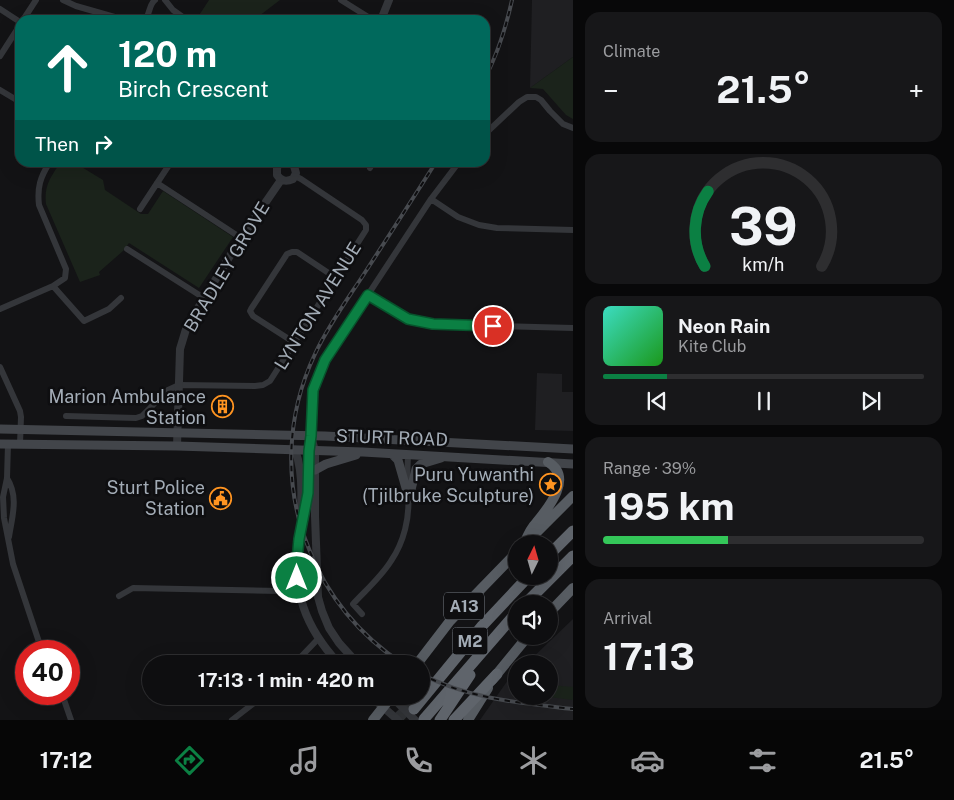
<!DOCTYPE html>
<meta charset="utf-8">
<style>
:root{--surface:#0e0e10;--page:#171719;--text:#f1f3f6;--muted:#9b9c9f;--line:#2e2e30;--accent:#0b8043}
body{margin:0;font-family:"Public Sans",sans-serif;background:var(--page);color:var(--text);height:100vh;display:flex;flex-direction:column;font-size:19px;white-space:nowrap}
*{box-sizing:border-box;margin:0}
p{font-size:16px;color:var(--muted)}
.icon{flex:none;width:28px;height:28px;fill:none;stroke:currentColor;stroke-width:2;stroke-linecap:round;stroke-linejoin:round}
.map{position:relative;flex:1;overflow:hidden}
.sheet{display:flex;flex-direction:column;gap:12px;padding:12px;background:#080809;width:381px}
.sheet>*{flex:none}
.top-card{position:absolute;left:15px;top:15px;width:475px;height:152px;border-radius:15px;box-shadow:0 5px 20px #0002,0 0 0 1px var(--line);background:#00695c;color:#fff;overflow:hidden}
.needle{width:32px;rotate:5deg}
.buttons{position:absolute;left:508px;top:535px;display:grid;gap:10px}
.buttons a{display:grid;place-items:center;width:50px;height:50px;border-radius:50%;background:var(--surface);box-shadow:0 5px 20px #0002,0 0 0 1px var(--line);font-size:25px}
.speed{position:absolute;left:15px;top:640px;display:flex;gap:10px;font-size:25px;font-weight:700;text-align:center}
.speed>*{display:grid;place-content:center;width:65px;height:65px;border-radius:50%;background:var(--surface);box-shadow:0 5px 20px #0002,0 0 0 1px var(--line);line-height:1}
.speed .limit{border:8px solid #d22;background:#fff;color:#111}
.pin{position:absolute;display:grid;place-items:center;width:42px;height:42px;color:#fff;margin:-21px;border:2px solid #fff;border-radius:50%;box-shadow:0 1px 5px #0007}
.me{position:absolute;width:55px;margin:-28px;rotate:0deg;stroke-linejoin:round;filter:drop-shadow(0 0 4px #0008)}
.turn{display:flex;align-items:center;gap:18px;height:105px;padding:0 20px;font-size:22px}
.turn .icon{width:65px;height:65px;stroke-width:2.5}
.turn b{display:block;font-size:35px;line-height:42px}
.then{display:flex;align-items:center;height:48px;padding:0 20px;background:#0003;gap:10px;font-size:19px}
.big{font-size:38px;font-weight:700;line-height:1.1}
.sheet .tile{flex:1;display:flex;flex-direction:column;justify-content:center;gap:8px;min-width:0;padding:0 18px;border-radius:15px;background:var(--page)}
.sheet .dial{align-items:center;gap:0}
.dial svg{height:130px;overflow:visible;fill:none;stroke:var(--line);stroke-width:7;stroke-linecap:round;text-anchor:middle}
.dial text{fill:var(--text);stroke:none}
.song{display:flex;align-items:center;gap:15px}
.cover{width:60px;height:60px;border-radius:8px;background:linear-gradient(135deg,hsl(170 70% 55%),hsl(120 70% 35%))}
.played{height:5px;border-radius:2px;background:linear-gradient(90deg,var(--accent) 20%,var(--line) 20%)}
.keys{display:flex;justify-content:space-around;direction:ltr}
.heat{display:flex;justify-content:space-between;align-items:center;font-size:28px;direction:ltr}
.charge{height:8px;border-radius:4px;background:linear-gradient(90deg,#34c759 39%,var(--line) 0)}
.trip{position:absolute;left:142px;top:655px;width:288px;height:50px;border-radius:25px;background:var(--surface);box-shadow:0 5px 20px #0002,0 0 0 1px var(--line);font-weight:700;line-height:50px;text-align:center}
.tab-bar{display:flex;height:80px;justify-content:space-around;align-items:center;background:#060606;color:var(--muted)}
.tab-bar .icon{width:35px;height:35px}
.tab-bar .selected{color:var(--accent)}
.tab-bar b{font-size:22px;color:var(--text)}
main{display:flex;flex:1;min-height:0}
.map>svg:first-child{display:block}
</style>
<main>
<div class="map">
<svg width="573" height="720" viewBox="0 0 573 720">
<rect width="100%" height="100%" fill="#131315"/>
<path fill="#1f1f22" d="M532,0H573V57L530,88Z
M537,373L562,374V392H573V431L535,430Z
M573,619V720H480L508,680L516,673V696H549V664H526Z"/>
<path fill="#1b231b" d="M209,0H280L259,16L257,20H196Z
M573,57V119L566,115L543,89L530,88Z
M60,163H75L103,180L105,190L141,214H148L163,191L233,237L199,288L129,243L123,251L99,272L100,275L80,282L46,204C44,186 50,178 60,163Z
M549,685L573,687V700L541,696H549Z"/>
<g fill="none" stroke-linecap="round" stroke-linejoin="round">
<path stroke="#303235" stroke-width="11" stroke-dasharray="11 5.5" stroke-linecap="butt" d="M396,720L411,705"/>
<path stroke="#34363a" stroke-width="6" d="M63,0L76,6L125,20
M165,0L173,10L187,20
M341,0L373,20
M0,9L20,22
M23,20L36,0
M145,20C150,14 149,4 155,0
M0,56L20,25
M0,90L20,102
M485,134L519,102L527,97H536L541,100L550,111L563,124L573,128
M50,162C40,177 37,188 39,205L66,269L65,278L53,286
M370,168L373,162
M157,183L241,238
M431,199L458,217L479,225L497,228L573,230
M140,209L171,162
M127,249L204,298
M368,295L409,319L433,324L573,328
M0,309L53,286L84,321L109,309L121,298
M295,343L253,316L250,311L251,309L287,254L292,252H297L336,278
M0,367L20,411L21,417L20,444
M66,416L136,418L142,416L168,390L179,385L255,386L263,385L270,381L366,230V225L362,220L301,179L295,176
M311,436L313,390L325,360L431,199L459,162
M8,444L7,478L3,497L4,518L13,564L42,651
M7,478C19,497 12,517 9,537
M407,485L408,454
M119,596L133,588L280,591L299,589
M362,614L353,604C366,590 381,577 391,561C404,542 410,517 408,495
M294,664L318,639
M62,694L71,720
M232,720L263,696"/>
<path stroke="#34363a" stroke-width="8" d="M381,20L389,0
M282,162L277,167V175C281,181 286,182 293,179L296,173L294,166L289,162
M311,436L315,451V516L318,597L322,611L329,628L339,643L358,664
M309,445C307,463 310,481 307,499C304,513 300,527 298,541C292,591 305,627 339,664
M177,446L180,349L187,326L241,238L281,180
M295,450C302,468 302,488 301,506
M299,589C309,585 311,577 314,567
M370,696L398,720
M391,696L415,720"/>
<path stroke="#42454a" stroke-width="9" d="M0,429L325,436L573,449
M0,444L177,446L363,452L573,464
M392,454L398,460L408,495
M315,470L326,464L356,455
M409,498L416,469L421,464L441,458"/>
<path stroke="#575c62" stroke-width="10" d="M530,539L573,496
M524,544C527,537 530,529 536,523C550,506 573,477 548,462
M549,613L573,588
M417,664L450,621L516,553
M492,680L528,636
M373,720L392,696
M468,720L488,688"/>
<path stroke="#5f646b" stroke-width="11" d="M549,555L573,531
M525,604L573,556
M414,709L482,626L529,576
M424,719L516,613
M440,720L470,675
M454,720L497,674"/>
<defs>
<path id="rail" d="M485,78C498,53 506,27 512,0
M403,664C360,636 327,596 309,549C283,486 286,415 315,354C328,326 347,300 364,274C388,237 412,200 436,162
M421,674C469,699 520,703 573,709"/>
</defs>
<use href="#rail" stroke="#474a4f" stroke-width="4"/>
<use href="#rail" stroke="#0e0e10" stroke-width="2" stroke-dasharray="5.5" stroke-linecap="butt"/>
</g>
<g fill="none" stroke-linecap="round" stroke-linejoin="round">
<defs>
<path id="route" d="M297,578V560L299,539L308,493L309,451L311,436L313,390L325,360L368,295L408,319L433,324L493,326"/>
</defs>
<use href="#route" stroke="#07532c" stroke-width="12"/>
<use href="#route" stroke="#0b8043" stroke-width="9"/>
</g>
<defs>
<symbol id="building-ring" viewBox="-11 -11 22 22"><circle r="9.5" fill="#0e0e10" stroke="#ff9421" stroke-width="1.5"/><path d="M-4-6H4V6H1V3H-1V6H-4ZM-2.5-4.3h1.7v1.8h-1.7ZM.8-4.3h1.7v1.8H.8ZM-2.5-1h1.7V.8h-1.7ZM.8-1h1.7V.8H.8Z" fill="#ff9421"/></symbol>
<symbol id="sight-ring" viewBox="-11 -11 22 22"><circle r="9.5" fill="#0e0e10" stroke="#ff9421" stroke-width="1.5"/><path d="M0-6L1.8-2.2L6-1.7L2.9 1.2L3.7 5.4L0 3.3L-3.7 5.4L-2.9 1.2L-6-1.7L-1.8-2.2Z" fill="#ff9421"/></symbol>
<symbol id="civic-ring" viewBox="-11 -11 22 22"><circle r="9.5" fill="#0e0e10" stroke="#ff9421" stroke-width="1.5"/><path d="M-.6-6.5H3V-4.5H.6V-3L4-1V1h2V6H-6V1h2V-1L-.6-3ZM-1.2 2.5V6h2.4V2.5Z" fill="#ff9421"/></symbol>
</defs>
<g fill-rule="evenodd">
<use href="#building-ring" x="210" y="394" width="25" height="25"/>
<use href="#sight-ring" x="538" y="472" width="25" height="25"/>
<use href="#civic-ring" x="208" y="486" width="25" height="25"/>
</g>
<g text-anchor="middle" stroke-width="5" stroke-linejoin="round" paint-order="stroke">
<g fill="#0e0e10" stroke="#767d84" stroke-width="1">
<rect x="444" y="592.5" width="40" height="27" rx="4"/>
<rect x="452.5" y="627.5" width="35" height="27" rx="4"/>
</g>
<g font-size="16" font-weight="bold" fill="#a3acb6">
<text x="464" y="612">A13</text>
<text x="470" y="647">M2</text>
</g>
<g font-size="18" fill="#a3acb6" stroke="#0e0e10">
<text transform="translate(227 267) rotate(-59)" y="6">BRADLEY GROVE</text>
<text transform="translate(318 306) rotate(-58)" y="6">LYNTON AVENUE</text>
<text transform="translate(392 438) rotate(2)" y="6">STURT ROAD</text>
</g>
<g font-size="18" fill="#a3acb6" stroke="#0e0e10" text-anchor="end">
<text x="206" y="403">Marion Ambulance<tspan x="206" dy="21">Station</tspan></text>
<text x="534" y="481">Puru Yuwanthi<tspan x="534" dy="21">(Tjilbruke Sculpture)</tspan></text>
<text x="205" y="494">Sturt Police<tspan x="205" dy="21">Station</tspan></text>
</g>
</g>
</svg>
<div class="buttons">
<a><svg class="needle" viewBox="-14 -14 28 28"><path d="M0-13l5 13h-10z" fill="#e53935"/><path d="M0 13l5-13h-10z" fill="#9b9c9f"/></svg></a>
<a><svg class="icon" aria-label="sound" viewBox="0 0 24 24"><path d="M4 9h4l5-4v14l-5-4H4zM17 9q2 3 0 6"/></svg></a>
<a><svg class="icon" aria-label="search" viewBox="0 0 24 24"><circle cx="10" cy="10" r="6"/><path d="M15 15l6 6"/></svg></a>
</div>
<div class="speed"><div class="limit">40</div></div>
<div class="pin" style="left:493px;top:326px;background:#d93025"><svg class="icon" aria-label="arrive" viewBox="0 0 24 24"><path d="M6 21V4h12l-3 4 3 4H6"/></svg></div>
<svg class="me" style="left:297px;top:578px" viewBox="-20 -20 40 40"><circle r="17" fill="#0b8043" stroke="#fff" stroke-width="3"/><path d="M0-11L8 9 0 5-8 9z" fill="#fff"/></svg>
<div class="trip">17:13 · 1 min · 420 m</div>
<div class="top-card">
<div class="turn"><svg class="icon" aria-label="ahead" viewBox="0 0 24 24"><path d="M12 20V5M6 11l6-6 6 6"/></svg><div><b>120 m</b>Birch Crescent</div></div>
<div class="then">Then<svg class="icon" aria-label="right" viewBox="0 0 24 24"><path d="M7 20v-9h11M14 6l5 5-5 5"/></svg></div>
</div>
</div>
<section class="sheet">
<div class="tile"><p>Climate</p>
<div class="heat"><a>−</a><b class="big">21.5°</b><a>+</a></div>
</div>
<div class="tile dial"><svg viewBox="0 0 100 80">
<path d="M14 69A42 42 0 1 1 86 69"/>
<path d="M14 69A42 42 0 0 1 16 23" stroke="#0b8043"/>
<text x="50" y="56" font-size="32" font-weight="700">39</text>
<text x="50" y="72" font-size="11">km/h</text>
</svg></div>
<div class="tile">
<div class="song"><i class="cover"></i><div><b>Neon Rain</b><p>Kite Club</p></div></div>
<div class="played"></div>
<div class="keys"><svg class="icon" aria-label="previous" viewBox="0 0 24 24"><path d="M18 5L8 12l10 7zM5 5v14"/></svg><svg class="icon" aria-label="pause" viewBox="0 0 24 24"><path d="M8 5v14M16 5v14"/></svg><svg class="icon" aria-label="next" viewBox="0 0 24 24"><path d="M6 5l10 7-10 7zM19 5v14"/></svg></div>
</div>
<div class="tile"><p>Range · 39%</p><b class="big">195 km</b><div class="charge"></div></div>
<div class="tile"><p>Arrival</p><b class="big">17:13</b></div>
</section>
</main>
<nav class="tab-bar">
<b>17:12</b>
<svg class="icon selected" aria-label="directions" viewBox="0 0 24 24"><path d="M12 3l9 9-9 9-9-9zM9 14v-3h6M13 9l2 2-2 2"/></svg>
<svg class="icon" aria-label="music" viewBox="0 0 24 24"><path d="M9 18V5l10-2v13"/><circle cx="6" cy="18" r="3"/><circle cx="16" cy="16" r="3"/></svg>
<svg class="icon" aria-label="phone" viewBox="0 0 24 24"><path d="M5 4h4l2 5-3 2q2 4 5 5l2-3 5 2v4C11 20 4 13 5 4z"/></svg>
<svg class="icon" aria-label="climate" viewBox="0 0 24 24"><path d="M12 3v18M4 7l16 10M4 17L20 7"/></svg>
<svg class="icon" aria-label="car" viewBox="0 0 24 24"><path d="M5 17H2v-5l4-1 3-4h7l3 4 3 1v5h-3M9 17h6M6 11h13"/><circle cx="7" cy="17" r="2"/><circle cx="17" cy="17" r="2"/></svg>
<svg class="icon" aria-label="filters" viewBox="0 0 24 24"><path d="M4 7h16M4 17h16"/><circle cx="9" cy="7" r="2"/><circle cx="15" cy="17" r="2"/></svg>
<b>21.5°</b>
</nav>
